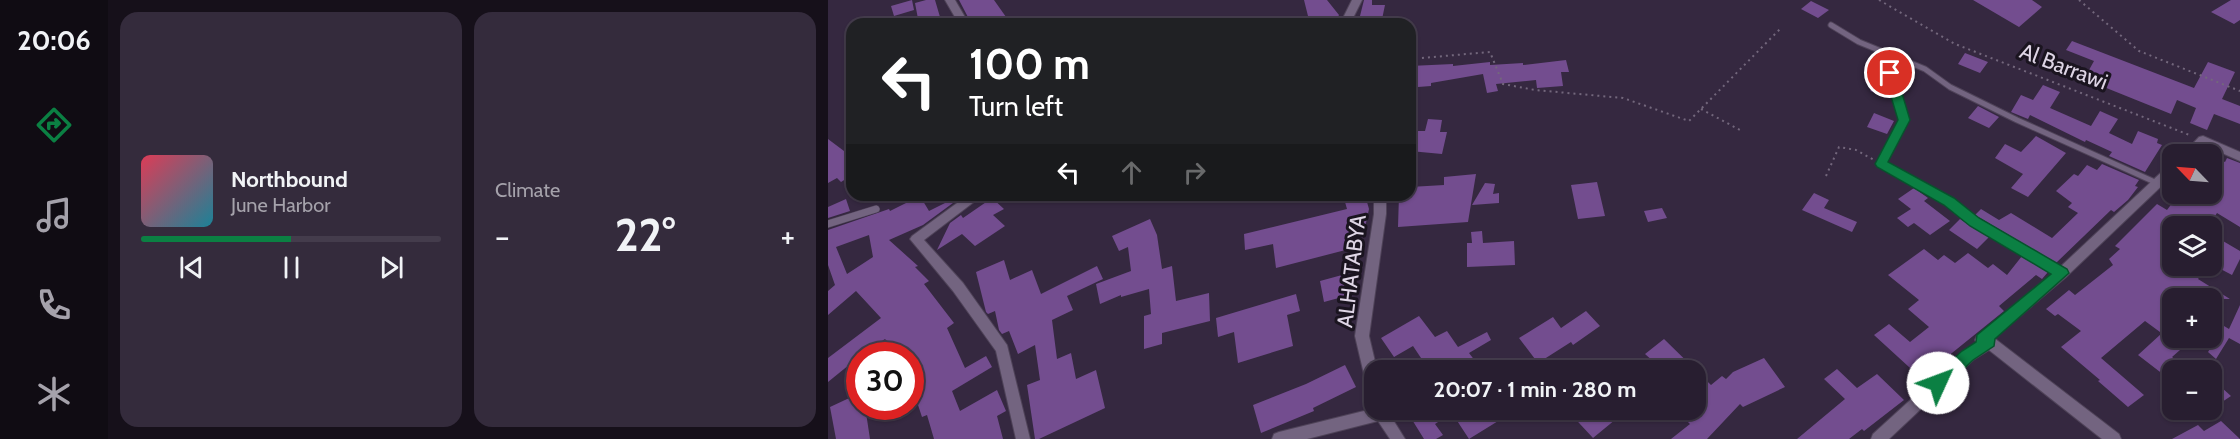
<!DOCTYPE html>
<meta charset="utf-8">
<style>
:root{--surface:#281e30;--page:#342b3c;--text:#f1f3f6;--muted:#a5a2ab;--line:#443c4c;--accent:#0b8043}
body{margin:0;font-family:Cabin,sans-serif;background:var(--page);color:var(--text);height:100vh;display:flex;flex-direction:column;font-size:22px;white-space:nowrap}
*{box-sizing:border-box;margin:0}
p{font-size:20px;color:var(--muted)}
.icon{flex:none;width:33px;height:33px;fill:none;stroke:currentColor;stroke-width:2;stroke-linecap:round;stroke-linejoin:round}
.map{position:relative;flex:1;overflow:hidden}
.panel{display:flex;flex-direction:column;gap:12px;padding:12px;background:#16101a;width:720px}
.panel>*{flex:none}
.hud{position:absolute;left:18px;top:18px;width:570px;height:183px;border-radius:18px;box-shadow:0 2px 4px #0004,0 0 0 2px var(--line);background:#202124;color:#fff;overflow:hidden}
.needle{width:39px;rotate:295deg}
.buttons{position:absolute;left:1334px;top:144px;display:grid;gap:12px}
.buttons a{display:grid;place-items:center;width:60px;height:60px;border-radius:12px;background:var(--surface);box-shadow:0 2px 4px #0004,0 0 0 2px var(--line);font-size:30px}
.speed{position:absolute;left:18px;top:342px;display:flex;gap:12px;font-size:30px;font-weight:700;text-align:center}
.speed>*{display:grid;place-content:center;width:78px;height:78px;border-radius:50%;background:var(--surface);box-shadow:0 2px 4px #0004,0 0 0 2px var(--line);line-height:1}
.speed .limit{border:9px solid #d22;background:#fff;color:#111}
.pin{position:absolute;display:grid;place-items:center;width:51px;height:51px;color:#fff;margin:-26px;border:3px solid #fff;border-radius:50%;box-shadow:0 2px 6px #0007}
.me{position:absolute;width:66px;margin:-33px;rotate:47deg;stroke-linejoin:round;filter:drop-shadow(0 0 4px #0008)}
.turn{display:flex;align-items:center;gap:21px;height:126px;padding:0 24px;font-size:27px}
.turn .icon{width:78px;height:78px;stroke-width:2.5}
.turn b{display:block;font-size:42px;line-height:51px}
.lanes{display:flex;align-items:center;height:57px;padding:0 24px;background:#0003;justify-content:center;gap:30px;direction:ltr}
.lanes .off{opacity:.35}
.big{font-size:45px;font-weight:700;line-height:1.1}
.panel .card{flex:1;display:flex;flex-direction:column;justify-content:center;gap:9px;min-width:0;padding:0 21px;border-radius:18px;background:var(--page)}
.song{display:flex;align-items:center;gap:18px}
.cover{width:72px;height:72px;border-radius:9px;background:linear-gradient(135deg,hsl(350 70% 55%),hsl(190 70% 35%))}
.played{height:6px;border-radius:3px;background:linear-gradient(90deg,var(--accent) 50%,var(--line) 50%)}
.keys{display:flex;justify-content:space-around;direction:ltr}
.heat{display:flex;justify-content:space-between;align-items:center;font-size:33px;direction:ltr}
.panel .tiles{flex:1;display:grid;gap:12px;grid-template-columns:repeat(2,1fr)}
.trip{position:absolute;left:536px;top:360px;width:342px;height:60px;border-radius:18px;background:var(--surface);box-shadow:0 2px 4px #0004,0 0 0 2px var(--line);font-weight:700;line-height:60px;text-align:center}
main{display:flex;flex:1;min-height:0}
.tab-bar{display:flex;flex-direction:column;width:108px;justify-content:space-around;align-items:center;background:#100c13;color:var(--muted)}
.tab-bar .icon{width:42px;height:42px}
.tab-bar .selected{color:var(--accent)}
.tab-bar b{font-size:27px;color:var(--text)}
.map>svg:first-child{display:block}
</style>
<main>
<nav class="tab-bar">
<b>20:06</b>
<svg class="icon selected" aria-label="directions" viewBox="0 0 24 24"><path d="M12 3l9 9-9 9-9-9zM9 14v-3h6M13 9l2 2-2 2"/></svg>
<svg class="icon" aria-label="music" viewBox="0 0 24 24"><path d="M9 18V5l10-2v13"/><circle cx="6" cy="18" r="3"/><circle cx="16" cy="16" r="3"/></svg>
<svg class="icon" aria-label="phone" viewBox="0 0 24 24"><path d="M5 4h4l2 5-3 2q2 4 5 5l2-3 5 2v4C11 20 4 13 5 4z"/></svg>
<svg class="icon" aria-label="climate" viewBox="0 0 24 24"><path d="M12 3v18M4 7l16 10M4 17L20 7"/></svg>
</nav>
<section class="panel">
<div class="tiles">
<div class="card">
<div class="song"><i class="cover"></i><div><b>Northbound</b><p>June Harbor</p></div></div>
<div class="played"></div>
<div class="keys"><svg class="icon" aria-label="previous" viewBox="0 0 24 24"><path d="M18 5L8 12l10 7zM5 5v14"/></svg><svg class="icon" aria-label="pause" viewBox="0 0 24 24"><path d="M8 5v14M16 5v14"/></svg><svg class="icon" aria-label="next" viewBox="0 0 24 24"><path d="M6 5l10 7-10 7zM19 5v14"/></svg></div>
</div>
<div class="card"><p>Climate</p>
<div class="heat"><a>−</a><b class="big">22°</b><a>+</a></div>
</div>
</div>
</section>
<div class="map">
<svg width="1412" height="439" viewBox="0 0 1412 439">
<rect width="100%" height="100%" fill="#352840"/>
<path fill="#734d8f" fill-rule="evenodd" d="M84,0L86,10L66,16L63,6Z
M98,0H107L112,17L91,24L87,3Z
M131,0H166L183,24H151L148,19L142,21Z
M476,0H499L511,15L506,24H482Z
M536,0H544V5H557L553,24H530Z
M1145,0H1204L1214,7L1191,27Z
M1403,0H1412V20L1406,24L1383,12Z
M983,1L1001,10L990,18L973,9Z
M1244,41L1366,88L1380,62L1407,72L1394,99L1412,106V124L1386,114L1379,130L1362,123L1368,108L1349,100L1343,114L1256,79L1266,61L1238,50Z
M1137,53L1160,62L1152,73L1130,64Z
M738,60L741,72H733L735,86L709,88L708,80L668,84L670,91L659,93L655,74L603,83V86L590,87V84L582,85V66L625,64V66L662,62V65L695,63V65Z
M1050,78L1060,84L1053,95L1042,91Z
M1215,85L1232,92L1222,108L1263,126L1272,111L1290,119L1281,133L1304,144L1310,131L1330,139L1329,143L1334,145L1317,172L1281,156L1284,152L1258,140L1257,142L1202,115L1200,119L1183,112L1193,95L1205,100Z
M1150,106L1171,117L1161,128L1140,118Z
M1046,113L1066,121L1059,134L1039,127Z
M600,119L614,120L612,132H619L614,154L582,151V131H597Z
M1208,136L1238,153L1200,197L1183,188L1195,174L1167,158L1177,144L1193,152Z
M0,139L24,157V175L13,182L9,178L0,183Z
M1383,155L1397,162L1399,158L1412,163V227L1389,213L1380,226H1344V266H1358L1373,275L1370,279L1402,299L1344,298V329L1337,325L1332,332L1317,321L1273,358L1316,395L1300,407L1270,381L1272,380L1233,347L1253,331L1230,314L1227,316L1218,309L1241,290L1247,295L1285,265L1281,259L1292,249L1287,246L1329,204L1339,210L1351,194H1383Z
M1274,164L1311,180L1307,186L1310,187L1300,200L1286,212L1283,210L1228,263L1147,215L1153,209L1171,220L1183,213L1224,238L1250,213L1240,207L1244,203L1228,191L1246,174L1250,176L1259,165L1269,170Z
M648,174L640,222L570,227L571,195H582V187L616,185V177Z
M769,182L777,216L750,219L743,185Z
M657,183L667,184L665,194L671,193V203L644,205Z
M1086,188L1100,198L1096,201L1122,221L1102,235L1086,223L1080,227L1069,218L1083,209L1070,199Z
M986,193L1001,200L996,208L1029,222L1024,232L974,210Z
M515,195H537L541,209L533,246L448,268L445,244L417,250L416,234L519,209Z
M92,196L101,211L123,200L125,203L95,225L61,240L90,266L87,267L101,281L96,284L126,323L119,328L137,368L158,356L164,367L124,391L132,411L169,390L178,411L169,416L175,439H106L99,415L94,417L89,402L91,401L82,381V356H73L57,339L32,356L0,382V358L53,318L28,291L0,315V291L7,285L0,265V230L61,209L62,211ZM41,235L45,257L19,274L8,247Z
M164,198L176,209L165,215L177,226L147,246L134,234L109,250L122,223L133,215L135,218Z
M18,199L22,211L0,218V207Z
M834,208L839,218L820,222L816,211Z
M322,219L329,235L334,269L344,266L348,301L381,293L382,321L334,333V344L316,349V316L323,314L321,289L293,297V295L272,304L268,284L303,271L300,247L291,251L284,236Z
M1132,219L1161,237L1149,249L1121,230Z
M654,231L655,243L686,241L687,265L639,267V243H644L643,232Z
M1383,234L1412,251V259L1404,275L1383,264Z
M1096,249L1110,260L1116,255L1127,263L1140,253L1160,268L1165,264L1179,275L1194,256L1220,272L1214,279L1208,275L1171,306L1176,311L1093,378L1046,335L1061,324L1082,342L1101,327L1080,309L1091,300L1060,275Z
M176,260L182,280L204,270L213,294L269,266L275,279L239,296L245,310L224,320L229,359L243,353L248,379L268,370L277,408L211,439H207L199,385L212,380L207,345L190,354L181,331L174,334L171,330L167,311L160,314L158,312L148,272Z
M514,275L518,296L496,302L492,281Z
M468,294L472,311L459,315L465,346L410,363L406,332L390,337L388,318Z
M1412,305V344L1401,338L1388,359L1380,352L1396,326L1401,329Z
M758,311L772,326L745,345L743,342L710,363L691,338L725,317L733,328Z
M591,316L607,337L619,331L630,347L659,332L663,340L641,353L654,370H601L585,346L566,357L553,338Z
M1333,334L1352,350L1344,357L1350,362L1336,375L1310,355Z
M836,339L883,385L894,376L898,379L905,372L936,358L957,387L915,407L912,404L879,439H843L862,424L856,418L867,410V370H835L817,354Z
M517,365L528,387L485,408L486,411L433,433L425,405L478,384Z
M1009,369L1029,388L1049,374L1076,400L1036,431L1034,429L1021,439H969L1017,399L996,379Z
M1383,378L1403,396L1388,406L1383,402Z
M32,393V406H37L42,439H8L2,407Z
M578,410H688L641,439L624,413L607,424L615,435L608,439H596Z
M739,410H799L765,438Z
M1393,421L1412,439H1344L1370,425L1376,431Z"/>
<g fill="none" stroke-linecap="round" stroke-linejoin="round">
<defs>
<path id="lane-far1" d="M1003,25L1031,42L1097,69L1122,87L1189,120L1329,183
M1062,73L1076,120L1053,164L1108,195"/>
<path id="lane" d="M1105,193L1147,222L1234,273
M0,224L48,209"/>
<path id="street" d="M117,0H127L141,24H131Z
M524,0H534L522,24H512Z
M1375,136L1412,152V161L1376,145L1366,154H1355L1371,137Z
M1344,165V176L1238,277L1166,338L1291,434L1293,439H1274L1161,350L1145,360L1061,439H1043L1045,434L1135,352L1149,343L1147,340L1149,336L1230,269L1340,166Z
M140,195H155L96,240L135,283L179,345L202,439H188L168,351L125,291L82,239L84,236Z
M546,195H558V214L541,336L549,370H546V393L541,392L539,387L527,336L546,214Z
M546,405V410H559L577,439H562L550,421L479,439H444L446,434L451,432L544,409Z"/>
</defs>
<use href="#lane-far1" stroke="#4f4358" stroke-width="7"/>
<use href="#lane" stroke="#4f4358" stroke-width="8"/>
<use href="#street" stroke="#4f4358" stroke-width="2"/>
<path stroke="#73677c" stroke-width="2" stroke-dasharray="2 4" stroke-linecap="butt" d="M1051,0L1127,44L1364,136
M1251,0L1311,51L1412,91
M582,59L662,52L675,84L707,90L795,98L861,121L953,28
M873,109L912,130
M998,176L1011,147L1028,150L1046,160"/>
<use href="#lane-far1" stroke="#736480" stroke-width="5"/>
<use href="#lane" stroke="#736480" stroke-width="7"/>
<use href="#street" fill="#736480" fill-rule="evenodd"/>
</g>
<path fill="#0b8043" stroke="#07532c" stroke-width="1.5" d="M1062,69L1068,73L1082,120L1060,162L1126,198L1151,218L1239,269L1241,273L1167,339L1166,346L1145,360L1115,389L1110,391L1104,389L1102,383L1104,378L1134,351L1148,342L1149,335L1223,274L1142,226L1116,205L1049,167L1047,164L1070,120L1056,73Z"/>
<g text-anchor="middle" stroke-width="6" stroke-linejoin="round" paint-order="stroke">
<g font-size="22" fill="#ded5e5" stroke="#1a141f">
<text transform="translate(1236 66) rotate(21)" y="8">Al Barrawi</text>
<text transform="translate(523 271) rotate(-83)" y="8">ALHATABYA</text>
</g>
</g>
</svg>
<div class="buttons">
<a><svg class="needle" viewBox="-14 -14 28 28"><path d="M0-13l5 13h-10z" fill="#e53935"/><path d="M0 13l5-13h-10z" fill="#a5a2ab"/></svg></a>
<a><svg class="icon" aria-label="layers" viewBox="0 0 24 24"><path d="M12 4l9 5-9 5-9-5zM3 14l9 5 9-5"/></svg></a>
<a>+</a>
<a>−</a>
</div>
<div class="speed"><div class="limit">30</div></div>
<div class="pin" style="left:1062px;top:73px;background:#d93025"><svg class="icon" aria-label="arrive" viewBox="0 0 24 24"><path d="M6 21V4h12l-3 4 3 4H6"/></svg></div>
<svg class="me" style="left:1110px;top:383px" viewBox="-20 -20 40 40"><circle r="19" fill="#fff"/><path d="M0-13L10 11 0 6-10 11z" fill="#0b8043"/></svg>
<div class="trip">20:07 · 1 min · 280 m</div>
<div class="hud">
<div class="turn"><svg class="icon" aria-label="left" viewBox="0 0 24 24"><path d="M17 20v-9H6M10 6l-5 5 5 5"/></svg><div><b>100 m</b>Turn left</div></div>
<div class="lanes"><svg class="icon" aria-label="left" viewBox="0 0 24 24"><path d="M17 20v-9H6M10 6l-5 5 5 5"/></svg><svg class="icon off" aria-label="ahead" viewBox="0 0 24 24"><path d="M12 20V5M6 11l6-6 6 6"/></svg><svg class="icon off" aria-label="right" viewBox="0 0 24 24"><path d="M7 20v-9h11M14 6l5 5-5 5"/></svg></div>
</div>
</div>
</main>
